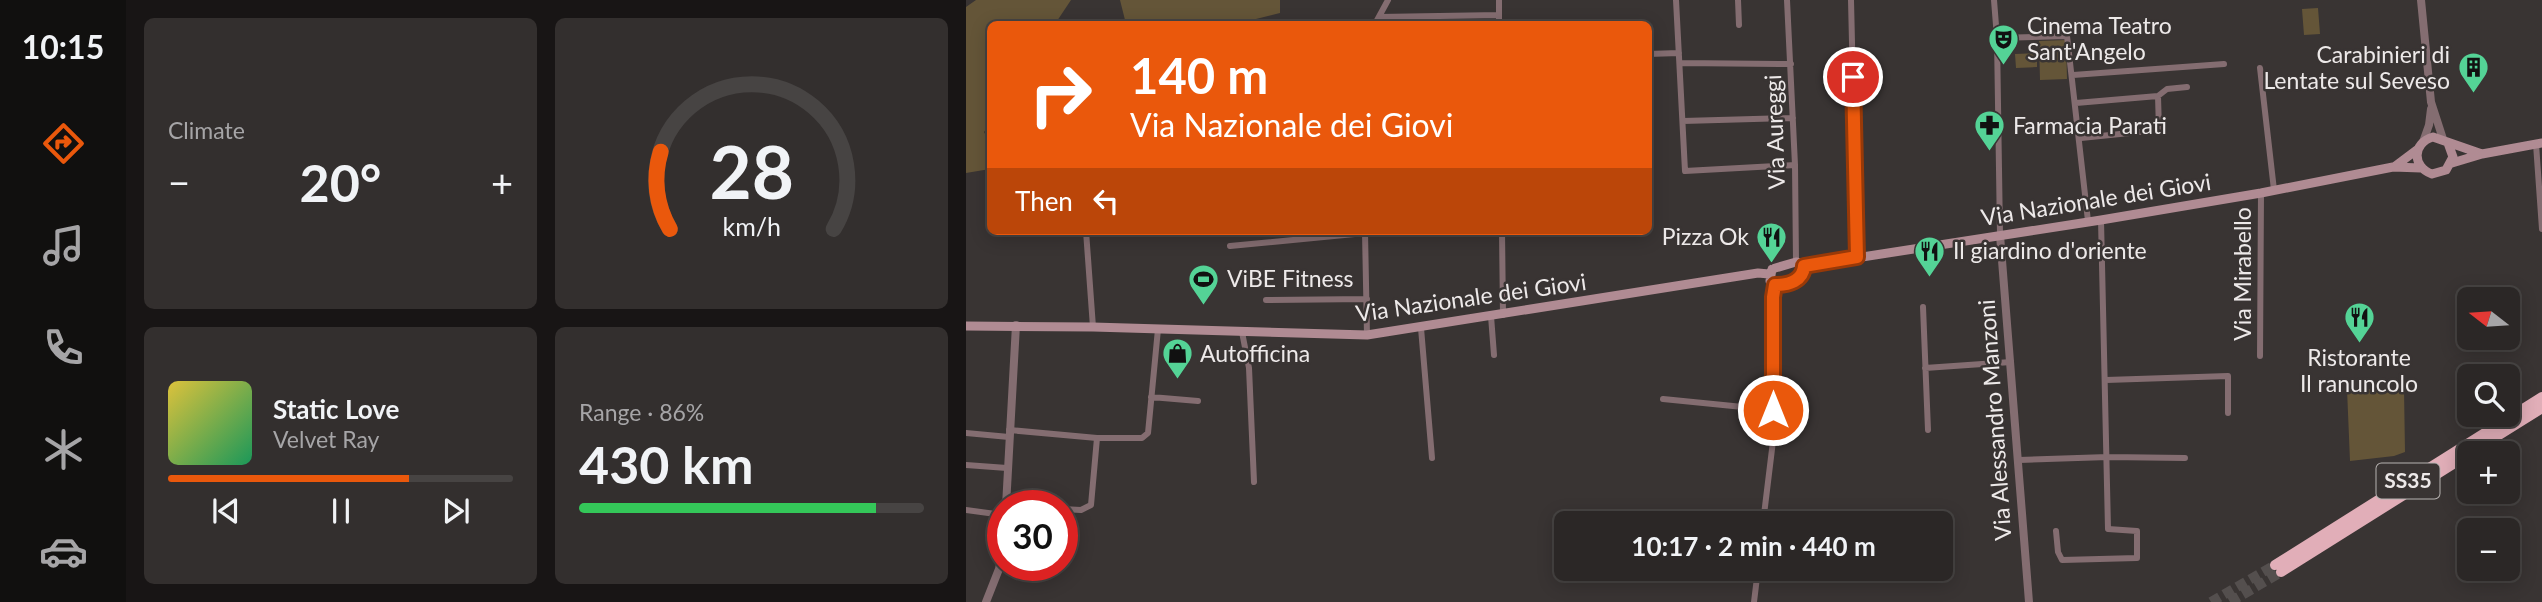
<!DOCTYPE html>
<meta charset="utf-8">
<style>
:root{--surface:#2b2726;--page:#332f2e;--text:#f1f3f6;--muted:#a6a5a7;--line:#474443;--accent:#ea580c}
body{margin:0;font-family:Lato,sans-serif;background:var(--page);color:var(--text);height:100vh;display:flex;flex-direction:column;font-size:26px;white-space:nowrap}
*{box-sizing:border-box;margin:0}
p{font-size:23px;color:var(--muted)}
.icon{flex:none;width:38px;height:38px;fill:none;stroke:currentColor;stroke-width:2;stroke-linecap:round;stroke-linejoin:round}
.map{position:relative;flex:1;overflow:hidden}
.side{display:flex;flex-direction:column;gap:18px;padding:18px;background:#181515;width:840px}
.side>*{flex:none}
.top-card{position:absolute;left:21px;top:21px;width:665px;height:214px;border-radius:10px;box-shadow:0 4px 18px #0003,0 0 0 2px var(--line);background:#ea580c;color:#fff;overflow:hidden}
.needle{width:46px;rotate:287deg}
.fabs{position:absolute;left:1491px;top:287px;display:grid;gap:14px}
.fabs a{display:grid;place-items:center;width:63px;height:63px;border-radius:10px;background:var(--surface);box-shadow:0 4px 18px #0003,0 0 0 2px var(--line);font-size:35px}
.speed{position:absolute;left:21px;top:490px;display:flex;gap:14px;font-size:35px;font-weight:700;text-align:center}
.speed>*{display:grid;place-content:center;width:91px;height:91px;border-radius:50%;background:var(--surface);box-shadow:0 4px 18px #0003,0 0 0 2px var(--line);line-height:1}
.speed .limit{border:10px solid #d22;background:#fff;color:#111}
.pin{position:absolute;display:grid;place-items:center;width:60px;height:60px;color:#fff;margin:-30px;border:4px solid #fff;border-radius:50%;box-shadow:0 2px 7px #0007}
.me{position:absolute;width:77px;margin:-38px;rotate:0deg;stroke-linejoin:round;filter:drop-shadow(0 0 5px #0008)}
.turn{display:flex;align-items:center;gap:24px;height:147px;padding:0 28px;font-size:32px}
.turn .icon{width:91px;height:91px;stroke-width:2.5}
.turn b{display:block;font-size:49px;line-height:60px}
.then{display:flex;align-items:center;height:66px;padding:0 28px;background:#0003;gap:14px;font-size:26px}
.big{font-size:52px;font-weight:700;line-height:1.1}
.side .widget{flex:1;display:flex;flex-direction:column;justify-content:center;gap:10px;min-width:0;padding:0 24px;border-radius:10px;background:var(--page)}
.side .dial{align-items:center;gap:0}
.dial svg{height:182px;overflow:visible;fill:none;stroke:var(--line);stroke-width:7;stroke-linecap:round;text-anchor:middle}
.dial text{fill:var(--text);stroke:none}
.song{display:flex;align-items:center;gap:21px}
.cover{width:84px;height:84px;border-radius:10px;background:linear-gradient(135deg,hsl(50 70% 55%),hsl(150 70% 35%))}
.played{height:7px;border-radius:4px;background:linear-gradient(90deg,var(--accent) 70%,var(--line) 70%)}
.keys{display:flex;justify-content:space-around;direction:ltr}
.heat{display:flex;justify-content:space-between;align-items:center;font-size:38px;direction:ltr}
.charge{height:10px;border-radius:5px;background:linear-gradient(90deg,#34c759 86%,var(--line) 0)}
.side .tiles{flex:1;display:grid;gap:18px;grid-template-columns:repeat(2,1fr)}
.trip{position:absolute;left:588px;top:511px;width:399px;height:70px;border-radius:10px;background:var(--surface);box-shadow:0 4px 18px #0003,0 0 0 2px var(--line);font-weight:700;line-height:70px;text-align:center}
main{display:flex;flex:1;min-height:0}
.tabs{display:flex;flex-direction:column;width:126px;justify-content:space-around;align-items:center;background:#11100f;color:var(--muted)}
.tabs .icon{width:49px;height:49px}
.tabs .on{color:var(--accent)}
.tabs b{font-size:32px;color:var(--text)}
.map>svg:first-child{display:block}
</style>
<main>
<nav class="tabs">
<b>10:15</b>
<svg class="icon on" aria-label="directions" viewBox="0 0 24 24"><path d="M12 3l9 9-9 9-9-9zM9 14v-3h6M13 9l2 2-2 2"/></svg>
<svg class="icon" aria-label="music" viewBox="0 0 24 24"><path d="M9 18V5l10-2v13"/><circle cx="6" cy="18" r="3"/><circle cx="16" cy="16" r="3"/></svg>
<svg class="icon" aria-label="phone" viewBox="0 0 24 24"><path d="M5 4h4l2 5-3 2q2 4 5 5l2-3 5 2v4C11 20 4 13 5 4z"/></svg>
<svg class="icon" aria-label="climate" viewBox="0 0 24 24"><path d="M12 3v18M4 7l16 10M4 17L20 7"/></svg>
<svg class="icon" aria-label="car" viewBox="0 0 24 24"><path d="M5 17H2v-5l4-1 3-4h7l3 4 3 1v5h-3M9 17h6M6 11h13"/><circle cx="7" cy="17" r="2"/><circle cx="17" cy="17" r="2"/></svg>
</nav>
<section class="side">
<div class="tiles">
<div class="widget"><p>Climate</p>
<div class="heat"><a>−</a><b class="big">20°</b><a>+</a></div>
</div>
<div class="widget dial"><svg viewBox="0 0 100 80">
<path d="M14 69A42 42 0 1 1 86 69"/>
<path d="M14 69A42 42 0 0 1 10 35" stroke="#ea580c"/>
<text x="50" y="56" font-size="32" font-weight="700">28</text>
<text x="50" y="72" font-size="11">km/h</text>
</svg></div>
<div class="widget">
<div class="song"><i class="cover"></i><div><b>Static Love</b><p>Velvet Ray</p></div></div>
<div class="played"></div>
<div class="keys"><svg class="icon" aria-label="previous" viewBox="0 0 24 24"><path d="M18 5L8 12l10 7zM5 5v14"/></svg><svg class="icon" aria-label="pause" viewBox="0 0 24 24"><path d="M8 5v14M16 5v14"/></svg><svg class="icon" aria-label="next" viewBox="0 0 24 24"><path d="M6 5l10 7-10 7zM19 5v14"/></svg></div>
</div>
<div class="widget"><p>Range · 86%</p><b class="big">430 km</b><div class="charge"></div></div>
</div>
</section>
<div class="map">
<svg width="1576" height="602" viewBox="0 0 1576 602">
<rect width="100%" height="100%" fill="#393433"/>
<path fill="#645538" d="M10,0H105L89,24H24V124L18,132L24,143V169L0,173V7Z
M154,0H314V13L270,24H160Z
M1352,8L1354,34L1338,35L1336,9Z
M1100,40L1101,79L1074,80L1073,41Z
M1071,53V67L1050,68L1049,54Z
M1381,389H1438L1439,452L1428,456L1384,461Z
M1494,392H1503V415H1509L1495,424Z"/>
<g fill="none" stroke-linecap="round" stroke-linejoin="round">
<path stroke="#544f4e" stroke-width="10" stroke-dasharray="10 5" stroke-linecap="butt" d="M1245,602L1309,565
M1264,602L1315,572"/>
<path stroke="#846d71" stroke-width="6" d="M533,0V24
M710,0L719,171L829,165
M772,0L773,25
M821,0L829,165L830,262
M885,0L891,257
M1028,0L1031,38L1034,235
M413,17L533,15
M409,24L422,0
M1031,38L1101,36L1122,221
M682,54L713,53
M714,63L825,64
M1294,68L1308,190
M1107,75L1258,64
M1110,103L1192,96L1201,89L1221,87
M717,121L827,118
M1115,138L1193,130L1192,96
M1570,144L1576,229
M120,231L127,327
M536,231L537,315
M399,232L401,335
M264,246L399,233
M300,300L401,299
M957,307L962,430
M525,316L528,355
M455,328L466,458
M276,332L283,368L288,482
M1294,356L1295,193
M959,368L1045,362
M1140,380L1262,376V413
M185,397L232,401
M697,399L807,410
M43,430L131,438H176L182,433L192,329
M0,433L43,437
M1053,460L1142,457L1219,458
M0,465L41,468
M96,509L115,510L125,505L131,438
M0,510L37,515
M797,523L807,441L806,297L809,285
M1090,531L1092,552L1096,560L1171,558V531L1142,529L1135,220
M788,602L792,569"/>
<path stroke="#846d71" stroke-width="8" d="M1455,0L1465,102L1477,139
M1457,142L1463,125L1465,109
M1034,235L1063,602
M40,506L50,325
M20,602L33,569L37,549"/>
<path stroke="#b08b93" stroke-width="9" d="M1482,143L1487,157L1480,170L1466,174C1446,167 1446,143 1467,137L1516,154
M1486,163L1516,154L1576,143
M1428,167L1452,149
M830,262L835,263L838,270C832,283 816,290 804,281L806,269Z
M838,266L1135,220L1295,193L1427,167L1455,168
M0,326L127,327L401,335L792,273L803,274"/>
<path stroke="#e1aeb8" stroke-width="10" d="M1504,453L1576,408
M1309,565L1576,397
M1315,572L1503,454"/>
</g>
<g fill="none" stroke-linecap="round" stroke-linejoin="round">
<defs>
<path id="route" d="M807,410V297L809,285C823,285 837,281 838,266L891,257L887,77"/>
</defs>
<use href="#route" stroke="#983908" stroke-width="18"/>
<use href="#route" stroke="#ea580c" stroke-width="12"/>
</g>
<defs>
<symbol id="theatre-pin" viewBox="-11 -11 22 30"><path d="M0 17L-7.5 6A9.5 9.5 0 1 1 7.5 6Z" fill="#54d396" stroke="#393433"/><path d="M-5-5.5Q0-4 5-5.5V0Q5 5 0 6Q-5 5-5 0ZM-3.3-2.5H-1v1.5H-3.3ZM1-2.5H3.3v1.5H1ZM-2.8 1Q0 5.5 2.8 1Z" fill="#111"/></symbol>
<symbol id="building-pin" viewBox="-11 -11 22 30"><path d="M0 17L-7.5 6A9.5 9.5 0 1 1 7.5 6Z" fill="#54d396" stroke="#393433"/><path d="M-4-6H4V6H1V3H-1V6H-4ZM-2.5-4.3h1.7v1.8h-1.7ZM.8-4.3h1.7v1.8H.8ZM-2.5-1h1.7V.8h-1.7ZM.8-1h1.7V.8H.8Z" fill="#111"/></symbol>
<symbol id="pharmacy-pin" viewBox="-11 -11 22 30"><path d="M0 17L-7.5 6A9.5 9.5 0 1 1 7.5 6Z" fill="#54d396" stroke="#393433"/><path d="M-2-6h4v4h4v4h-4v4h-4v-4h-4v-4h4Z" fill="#111"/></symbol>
<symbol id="restaurant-pin" viewBox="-11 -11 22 30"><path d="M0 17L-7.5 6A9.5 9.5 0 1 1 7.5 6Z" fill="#54d396" stroke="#393433"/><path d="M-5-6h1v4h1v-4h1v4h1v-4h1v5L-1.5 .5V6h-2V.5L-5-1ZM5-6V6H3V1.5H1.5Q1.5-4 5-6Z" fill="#111"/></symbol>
<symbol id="stadium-pin" viewBox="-11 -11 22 30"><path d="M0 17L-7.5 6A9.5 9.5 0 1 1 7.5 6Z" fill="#54d396" stroke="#393433"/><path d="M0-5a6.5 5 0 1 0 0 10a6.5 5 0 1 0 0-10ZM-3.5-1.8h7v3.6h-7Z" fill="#111"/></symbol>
<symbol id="shop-pin" viewBox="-11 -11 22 30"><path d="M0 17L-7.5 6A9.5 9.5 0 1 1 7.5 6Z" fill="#54d396" stroke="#393433"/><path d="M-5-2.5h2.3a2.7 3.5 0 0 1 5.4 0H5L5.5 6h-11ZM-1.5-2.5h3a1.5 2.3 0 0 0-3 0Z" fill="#111"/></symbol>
</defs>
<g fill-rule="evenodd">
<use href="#theatre-pin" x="1020" y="22" width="35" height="47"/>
<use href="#building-pin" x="1490" y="50" width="35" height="47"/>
<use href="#pharmacy-pin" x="1006" y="108" width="35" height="47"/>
<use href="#restaurant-pin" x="788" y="220" width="35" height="47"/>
<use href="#restaurant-pin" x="946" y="234" width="35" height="47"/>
<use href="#stadium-pin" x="220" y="262" width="35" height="47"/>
<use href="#restaurant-pin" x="1376" y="300" width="35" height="47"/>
<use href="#shop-pin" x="194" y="336" width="35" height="47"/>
</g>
<g text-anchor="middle" stroke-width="5" stroke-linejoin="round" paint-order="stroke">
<rect fill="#393433" stroke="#b7b3b2" stroke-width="2" x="1410.5" y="463.5" width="63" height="35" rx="5"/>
<g font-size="21" font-weight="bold" fill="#ede9e9">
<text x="1442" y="488">SS35</text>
</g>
<g font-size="23" fill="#ede9e9" stroke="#393433" text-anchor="start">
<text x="1061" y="34">Cinema Teatro<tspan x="1061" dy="26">Sant'Angelo</tspan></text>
<text x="1484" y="63" text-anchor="end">Carabinieri di<tspan x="1484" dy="26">Lentate sul Seveso</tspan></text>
<text x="1047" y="134">Farmacia Parati</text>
<text x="783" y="245" text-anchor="end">Pizza Ok</text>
<text x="987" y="259">Il giardino d'oriente</text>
<text x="261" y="287">ViBE Fitness</text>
<text x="234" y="362">Autofficina</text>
<text x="1393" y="366" text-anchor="middle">Ristorante<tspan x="1393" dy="26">Il ranuncolo</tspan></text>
</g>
<g font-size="23" fill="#ede9e9" stroke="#393433">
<text transform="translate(809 132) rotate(-92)" y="8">Via Aureggi</text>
<text transform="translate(1130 200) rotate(-9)" y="8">Via Nazionale dei Giovi</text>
<text transform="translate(1277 274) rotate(-90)" y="8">Via Mirabello</text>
<text transform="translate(505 298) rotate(-8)" y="8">Via Nazionale dei Giovi</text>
<text transform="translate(1029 420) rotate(-94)" y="8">Via Alessandro Manzoni</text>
</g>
</g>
</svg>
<div class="fabs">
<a><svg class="needle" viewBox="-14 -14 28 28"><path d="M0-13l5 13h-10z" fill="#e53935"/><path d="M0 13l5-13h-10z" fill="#a6a5a7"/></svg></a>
<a><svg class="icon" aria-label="search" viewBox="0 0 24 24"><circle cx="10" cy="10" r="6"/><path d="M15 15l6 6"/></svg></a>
<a>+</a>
<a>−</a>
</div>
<div class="speed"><div class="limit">30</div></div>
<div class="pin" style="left:887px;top:77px;background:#d93025"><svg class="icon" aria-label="arrive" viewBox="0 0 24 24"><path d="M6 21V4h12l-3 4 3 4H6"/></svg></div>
<svg class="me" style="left:807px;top:410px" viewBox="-20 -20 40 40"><circle r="17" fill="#ea580c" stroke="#fff" stroke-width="3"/><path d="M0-11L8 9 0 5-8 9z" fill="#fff"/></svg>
<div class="trip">10:17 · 2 min · 440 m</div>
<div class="top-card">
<div class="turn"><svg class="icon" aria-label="right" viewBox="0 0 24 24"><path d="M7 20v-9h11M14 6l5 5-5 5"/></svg><div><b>140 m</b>Via Nazionale dei Giovi</div></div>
<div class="then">Then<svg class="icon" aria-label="left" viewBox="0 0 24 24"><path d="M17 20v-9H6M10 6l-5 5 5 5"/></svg></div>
</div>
</div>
</main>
